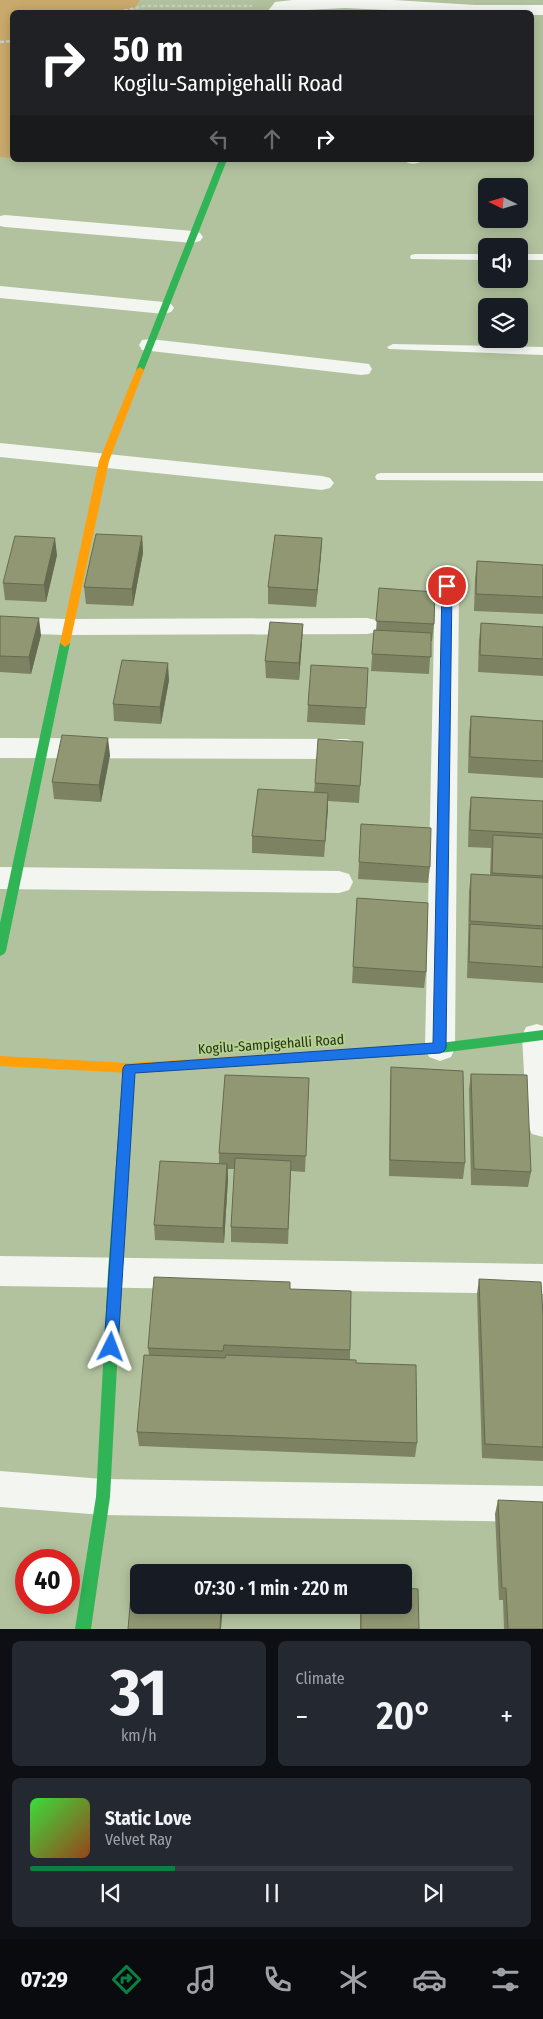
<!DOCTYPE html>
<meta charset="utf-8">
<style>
:root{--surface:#171b24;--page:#242831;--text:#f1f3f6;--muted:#9ea1a6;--line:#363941;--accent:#0b8043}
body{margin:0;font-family:"Fira Sans Condensed",sans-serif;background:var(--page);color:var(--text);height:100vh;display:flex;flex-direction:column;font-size:19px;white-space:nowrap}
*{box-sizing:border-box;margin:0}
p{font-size:16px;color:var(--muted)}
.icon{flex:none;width:28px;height:28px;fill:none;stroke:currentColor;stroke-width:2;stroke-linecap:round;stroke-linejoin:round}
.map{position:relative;height:1629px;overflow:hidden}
.sheet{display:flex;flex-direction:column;gap:12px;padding:12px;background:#0d0f14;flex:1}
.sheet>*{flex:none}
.hud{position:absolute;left:10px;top:10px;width:524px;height:152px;border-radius:8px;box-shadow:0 2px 12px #0003;background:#202124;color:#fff;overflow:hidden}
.needle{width:32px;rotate:275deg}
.tools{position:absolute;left:478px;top:178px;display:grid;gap:10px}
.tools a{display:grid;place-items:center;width:50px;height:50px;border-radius:8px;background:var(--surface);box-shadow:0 2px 12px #0003;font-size:25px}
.speed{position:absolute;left:15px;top:1549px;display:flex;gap:10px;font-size:25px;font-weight:700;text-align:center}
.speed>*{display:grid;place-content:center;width:65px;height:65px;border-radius:50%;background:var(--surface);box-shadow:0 2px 12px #0003;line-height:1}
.speed .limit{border:8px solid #d22;background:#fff;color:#111}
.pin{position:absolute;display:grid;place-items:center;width:42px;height:42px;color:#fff;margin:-21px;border:2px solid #fff;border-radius:50%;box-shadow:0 1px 5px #0007}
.me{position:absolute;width:55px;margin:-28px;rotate:3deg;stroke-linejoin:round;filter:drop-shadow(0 0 4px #0008)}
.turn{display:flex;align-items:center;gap:18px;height:105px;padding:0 20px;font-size:22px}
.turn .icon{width:65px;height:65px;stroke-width:2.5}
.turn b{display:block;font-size:35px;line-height:42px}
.lanes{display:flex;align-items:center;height:48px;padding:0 20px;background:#0003;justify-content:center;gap:25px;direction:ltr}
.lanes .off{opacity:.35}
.big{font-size:38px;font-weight:600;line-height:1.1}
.sheet .tile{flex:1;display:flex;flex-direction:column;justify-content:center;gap:8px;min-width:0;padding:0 18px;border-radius:8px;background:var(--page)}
.sheet .dial{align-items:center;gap:0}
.dial b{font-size:65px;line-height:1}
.song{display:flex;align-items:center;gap:15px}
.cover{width:60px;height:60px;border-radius:8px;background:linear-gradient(135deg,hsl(120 70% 55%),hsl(20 70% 35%))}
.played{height:5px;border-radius:2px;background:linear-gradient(90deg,var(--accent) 30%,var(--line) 30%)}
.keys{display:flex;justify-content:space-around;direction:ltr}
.heat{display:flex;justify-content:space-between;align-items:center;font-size:28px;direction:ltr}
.sheet .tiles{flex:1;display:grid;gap:12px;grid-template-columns:1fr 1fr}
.tile:last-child{grid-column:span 2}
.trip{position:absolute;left:130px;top:1564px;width:282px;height:50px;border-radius:8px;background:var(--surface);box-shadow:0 2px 12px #0003;font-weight:600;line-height:50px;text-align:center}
.tabs{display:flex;height:80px;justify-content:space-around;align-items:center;background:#090b0e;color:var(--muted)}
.tabs .icon{width:35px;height:35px}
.tabs .active{color:var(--accent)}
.tabs b{font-size:22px;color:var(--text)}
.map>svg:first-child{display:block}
</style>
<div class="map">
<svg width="543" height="1629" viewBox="0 0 543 1629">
<rect width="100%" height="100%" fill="#b2c29e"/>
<path fill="#caaa6c" d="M0,0H140L132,12H12V158L0,157Z"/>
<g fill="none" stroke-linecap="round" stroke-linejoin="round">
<path stroke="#cbd0c4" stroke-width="2.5" stroke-dasharray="4 2" stroke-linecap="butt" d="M118,12L144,6H252
M0,42L12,41"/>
<path fill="#f3f6f0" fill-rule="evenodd" d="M404,160H422C418,165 408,165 404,160Z
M415,254H486V260L411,259L410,257L411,255Z
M519,254H543V260H519Z
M393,344L543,347V355L389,349L387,347Z
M381,473H543V481L377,480L375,477L377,474Z"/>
<path fill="#f3f6f0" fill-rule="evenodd" d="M292,0H394L475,5H543V15H531V12H430L345,8L267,12L275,2Z
M5,215L193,231L200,233L203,237L200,241L193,243L5,227L0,226V216Z
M0,286L164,302L171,304L174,308L171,312L164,314L0,298Z
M150,339L361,363L369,364L372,369L369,374L361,375L142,350L139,345L142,340Z
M0,443L322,476L330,478L334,483L330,488L322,490L0,457Z
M447,578L456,580L459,586L455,1048L451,1057L440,1061L429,1057L425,1048L435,586L438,580Z
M0,617L67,619L367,618L376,620L380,626L376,632L367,634L67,635L0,633Z
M0,738L347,739L356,742L360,749L356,756L347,759L0,758Z
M0,867L339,871L349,874L353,882L349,890L339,893L0,889Z
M537,1024L543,1026V1137L532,1134L527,1124L522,1036L526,1027Z
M0,1256L543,1264V1294L0,1286Z
M0,1471L103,1479L543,1486V1522L103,1515L0,1507Z"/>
<path fill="#30b455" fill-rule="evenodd" d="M219,160H227L144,370L143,372H137L136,370Z
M65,639L70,643L6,951L4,954L0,956V923L60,643Z
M543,1030V1040L440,1053L292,1063L288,1062L286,1058L288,1054L292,1053L440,1043Z
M129,1063L133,1064L135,1068L122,1272L110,1497L91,1629H75L96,1497L108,1272L123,1068L125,1064Z"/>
<path fill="#ff9f0a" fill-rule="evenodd" d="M140,367L144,370L109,461L70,643L65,647L60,643L99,461L136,370Z
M292,1053L296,1054L298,1058L296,1062L292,1063L129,1073L0,1066V1056L129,1063Z"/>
</g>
<path fill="#7c8262" d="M142,536L143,553L133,606L86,604L84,587Z
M322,538L321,555L316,607L268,604V587Z
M57,555L46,602L5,600L3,583Z
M477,561L543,565V614L474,611L475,578Z
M379,588L434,624L432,641H431L429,674L371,671L374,630L376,631Z
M0,616L41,635L31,674L0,672Z
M481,623L543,627V676L478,672L479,640Z
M303,624L302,641L299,680L266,678L265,661Z
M368,668L365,725L307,722L308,705Z
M169,680L161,724L114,721L113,704Z
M471,716L543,721V778L468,773L469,733Z
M363,742L359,803L328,801L324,857L252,853V836L314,792L315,783Z
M110,755L101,802L54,799L52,782Z
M471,797L543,801V983L467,978L468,941L469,891L471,874L490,875L491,848L468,847L469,813Z
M359,862L430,867L428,883L358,879Z
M357,898L426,972L424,988L352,983Z
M391,1067L465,1163L463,1179L389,1176L390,1083Z
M471,1074L531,1172L528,1187L471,1185L469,1089Z
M309,1078L305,1172L291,1171L288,1244L231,1242V1227L235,1169H228V1179L224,1243L155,1240L154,1225L219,1163V1153Z
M479,1279L543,1315V1461L482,1458L477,1294Z
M290,1289L350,1350V1359L356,1363L417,1443L415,1457L139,1446L137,1432L149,1355L148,1348Z
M498,1500L543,1629H504L503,1600H499L495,1514Z
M360,1605H404L419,1629H360Z"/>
<path fill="#656a50" d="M142,536L143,553L133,606L132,589Z
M55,538L57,555L46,602L44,585Z
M322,538L321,555L316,607L317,590Z
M39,618L41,635L31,674L29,657Z
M303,624L302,641L299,680V663Z
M168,663L169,680L161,724L160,707Z
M108,738L110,755L101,802L99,785Z
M328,793V810L324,857Z
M227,1164L228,1179L224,1243L223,1228Z
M221,1605H223L221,1629H220Z"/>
<path fill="#909772" stroke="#656a50" d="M96,534L142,536L132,589L84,587Z
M275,535L322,538L317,590L268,587Z
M15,536L55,538L44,585L3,583Z
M477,561L543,565V597L476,594Z
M379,588L435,592L434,624L376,621Z
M0,616L39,618L29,657L0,656Z
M270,622L303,624L299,663L265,661Z
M481,623L543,627V659L480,655Z
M374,630L431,633V657L372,654Z
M122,660L168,663L160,707L113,704Z
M311,665L368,668L366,708L308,705Z
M471,716L543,721V761L470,757Z
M62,735L108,738L99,785L52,782Z
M318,739L363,742L360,786L315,783Z
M258,789L328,793L325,841L252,836Z
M471,797L543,801V834L470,830Z
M361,824L431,828L430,867L359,862Z
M493,835L543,838V876L492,873Z
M471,874L543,878V926L470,921Z
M357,898L428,903L426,972L353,967Z
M470,924L543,929V967L469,962Z
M391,1067L463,1071L465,1163L390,1160Z
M471,1074L527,1075L531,1172L474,1169Z
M225,1075L309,1078L306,1156L219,1153Z
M235,1158L291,1161L288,1229L231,1227Z
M160,1161L227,1164L223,1228L154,1225Z
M154,1277L290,1282V1289L351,1291L350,1350L224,1345L223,1351L148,1348Z
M479,1279L541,1282L543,1315V1447L485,1444Z
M144,1355L225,1358L226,1355L356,1360V1363L416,1365L417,1443L137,1432Z
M498,1500L543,1502V1629H508L506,1588H502Z
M133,1572H153H139V1605H221L220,1629H128Z
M404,1588L418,1589L419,1629H361V1605H404Z"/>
<path fill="#1a73e8" stroke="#114b97" d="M447,583L452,586L446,1048L444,1051L440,1053L135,1073L118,1347L116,1351L111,1353L106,1351L104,1347L123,1068L125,1065L433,1043L442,586Z"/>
<g text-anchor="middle" stroke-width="4" stroke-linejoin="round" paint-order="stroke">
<g font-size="14" fill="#273217" stroke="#b4d18f">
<text transform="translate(271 1044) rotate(-4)" y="5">Kogilu-Sampigehalli Road</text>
</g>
</g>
</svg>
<div class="tools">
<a><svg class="needle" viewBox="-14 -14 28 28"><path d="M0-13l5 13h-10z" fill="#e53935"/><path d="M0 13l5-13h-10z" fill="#9ea1a6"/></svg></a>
<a><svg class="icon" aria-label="sound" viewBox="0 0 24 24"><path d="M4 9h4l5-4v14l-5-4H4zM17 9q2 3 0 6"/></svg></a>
<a><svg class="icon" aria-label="layers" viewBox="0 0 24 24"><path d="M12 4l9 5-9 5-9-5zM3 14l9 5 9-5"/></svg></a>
</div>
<div class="speed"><div class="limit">40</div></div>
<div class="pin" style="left:447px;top:586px;background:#d93025"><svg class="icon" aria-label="arrive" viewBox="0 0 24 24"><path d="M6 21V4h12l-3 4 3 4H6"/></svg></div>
<svg class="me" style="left:111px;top:1347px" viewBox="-20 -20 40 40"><path d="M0-17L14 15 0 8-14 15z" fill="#1a73e8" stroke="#fff" stroke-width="4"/></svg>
<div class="trip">07:30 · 1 min · 220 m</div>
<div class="hud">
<div class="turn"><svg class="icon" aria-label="right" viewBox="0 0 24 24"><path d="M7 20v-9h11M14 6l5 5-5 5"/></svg><div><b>50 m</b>Kogilu-Sampigehalli Road</div></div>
<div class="lanes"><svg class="icon off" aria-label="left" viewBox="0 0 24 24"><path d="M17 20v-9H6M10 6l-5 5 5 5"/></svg><svg class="icon off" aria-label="ahead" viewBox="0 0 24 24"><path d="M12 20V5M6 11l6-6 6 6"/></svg><svg class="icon" aria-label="right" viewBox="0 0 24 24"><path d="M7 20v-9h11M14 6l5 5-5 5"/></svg></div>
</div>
</div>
<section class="sheet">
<div class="tiles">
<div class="tile dial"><b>31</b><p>km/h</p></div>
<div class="tile"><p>Climate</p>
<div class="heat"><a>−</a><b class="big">20°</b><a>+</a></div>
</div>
<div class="tile">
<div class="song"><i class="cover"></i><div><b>Static Love</b><p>Velvet Ray</p></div></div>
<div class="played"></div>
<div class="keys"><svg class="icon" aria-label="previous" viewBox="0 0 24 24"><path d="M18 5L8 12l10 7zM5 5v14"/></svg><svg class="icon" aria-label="pause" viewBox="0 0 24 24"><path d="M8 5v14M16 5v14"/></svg><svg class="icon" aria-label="next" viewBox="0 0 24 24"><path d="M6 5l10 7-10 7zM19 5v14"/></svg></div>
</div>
</div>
</section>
<nav class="tabs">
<b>07:29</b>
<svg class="icon active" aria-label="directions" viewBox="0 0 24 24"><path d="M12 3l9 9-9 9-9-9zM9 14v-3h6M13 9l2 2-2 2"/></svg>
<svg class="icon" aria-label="music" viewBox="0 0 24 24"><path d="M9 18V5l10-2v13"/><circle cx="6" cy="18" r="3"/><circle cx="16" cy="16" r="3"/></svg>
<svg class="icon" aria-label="phone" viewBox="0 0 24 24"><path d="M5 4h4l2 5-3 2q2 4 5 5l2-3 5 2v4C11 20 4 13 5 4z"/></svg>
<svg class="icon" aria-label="climate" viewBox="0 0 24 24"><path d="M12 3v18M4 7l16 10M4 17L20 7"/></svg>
<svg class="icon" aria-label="car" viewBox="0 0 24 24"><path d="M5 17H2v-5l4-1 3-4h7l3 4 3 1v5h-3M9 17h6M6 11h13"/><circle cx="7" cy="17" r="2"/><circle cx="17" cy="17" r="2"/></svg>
<svg class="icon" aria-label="filters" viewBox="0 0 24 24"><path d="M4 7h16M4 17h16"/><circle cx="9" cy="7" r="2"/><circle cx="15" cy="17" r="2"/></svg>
</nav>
